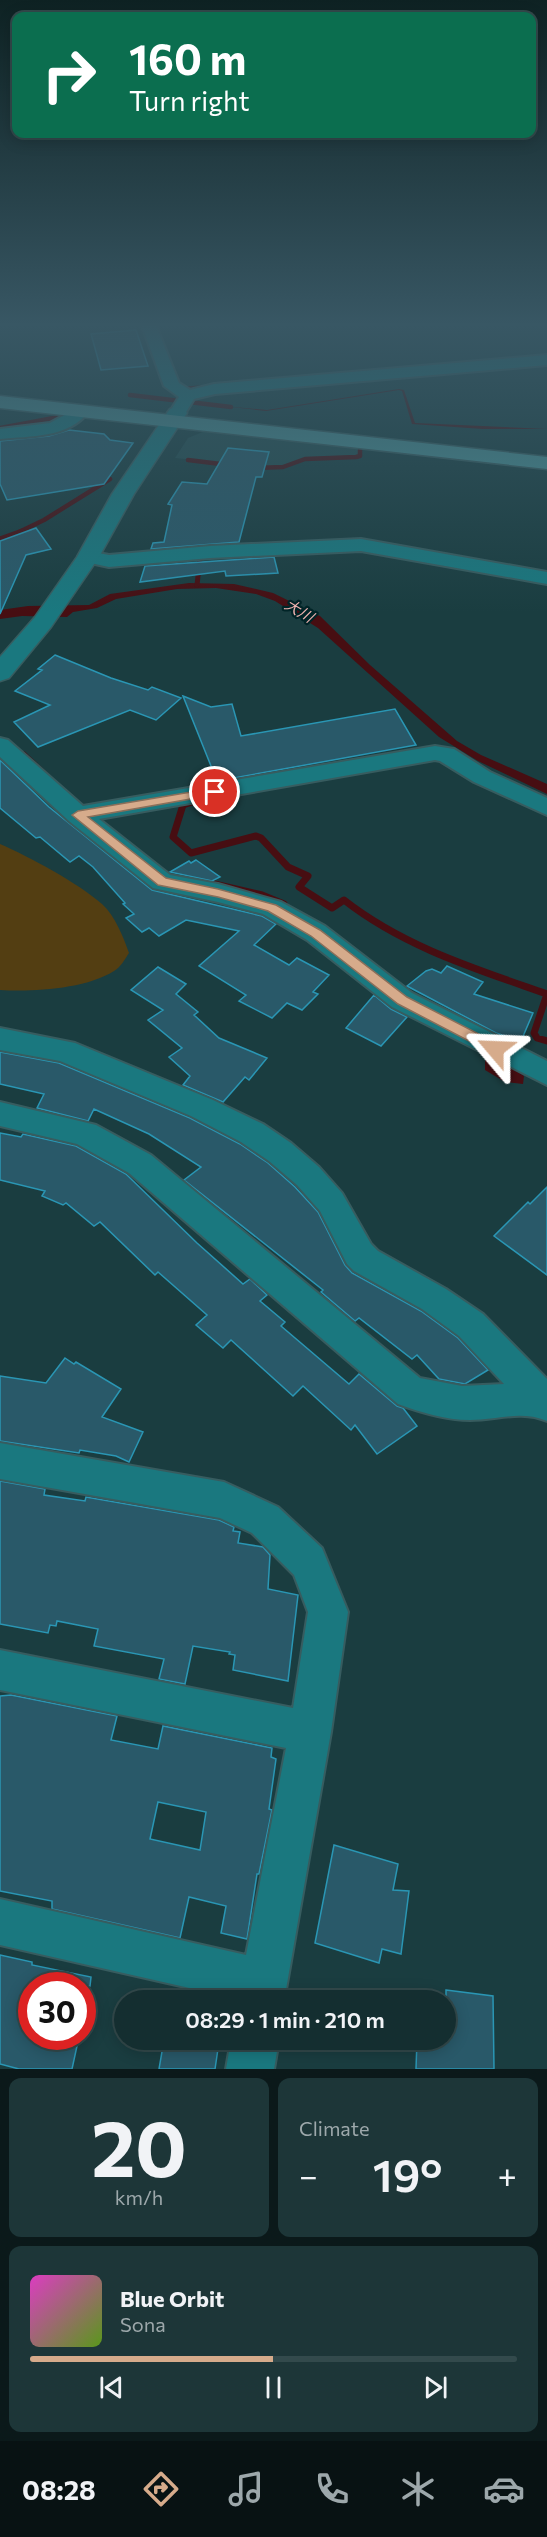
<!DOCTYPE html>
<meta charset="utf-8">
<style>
:root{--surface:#142e30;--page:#1d3638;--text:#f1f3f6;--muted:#9da8ab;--line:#334a4c;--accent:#d6ab8b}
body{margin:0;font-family:Commissioner,"Noto Sans JP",sans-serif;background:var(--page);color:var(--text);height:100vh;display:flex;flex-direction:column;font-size:22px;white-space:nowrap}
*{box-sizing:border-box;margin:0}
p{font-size:20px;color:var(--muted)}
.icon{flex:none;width:33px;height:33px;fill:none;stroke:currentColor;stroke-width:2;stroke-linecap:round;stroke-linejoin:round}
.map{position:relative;height:2069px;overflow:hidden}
.side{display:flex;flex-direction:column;gap:9px;padding:9px;background:#0b191a;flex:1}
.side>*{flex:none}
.banner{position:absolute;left:12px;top:12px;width:524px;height:126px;border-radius:12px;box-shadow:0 3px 15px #0003,0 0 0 2px var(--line);background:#0b6e4f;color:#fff;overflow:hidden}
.speed{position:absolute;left:18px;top:1972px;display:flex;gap:12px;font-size:30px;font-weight:700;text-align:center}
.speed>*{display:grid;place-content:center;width:78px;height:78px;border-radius:50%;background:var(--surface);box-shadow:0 3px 15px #0003,0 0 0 2px var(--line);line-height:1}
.speed .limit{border:9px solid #d22;background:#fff;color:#111}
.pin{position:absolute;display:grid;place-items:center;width:51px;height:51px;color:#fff;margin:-26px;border:3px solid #fff;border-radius:50%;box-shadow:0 2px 6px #0007}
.me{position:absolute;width:66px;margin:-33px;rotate:296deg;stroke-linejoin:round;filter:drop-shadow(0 0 4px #0008)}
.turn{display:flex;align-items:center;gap:21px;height:126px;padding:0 18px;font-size:27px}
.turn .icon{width:78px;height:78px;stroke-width:2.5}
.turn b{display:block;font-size:42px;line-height:51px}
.big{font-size:45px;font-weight:600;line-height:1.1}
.side .widget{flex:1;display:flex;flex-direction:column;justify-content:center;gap:9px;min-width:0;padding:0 21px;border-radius:12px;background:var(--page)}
.side .dial{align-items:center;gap:0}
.dial b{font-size:78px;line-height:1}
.song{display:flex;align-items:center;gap:18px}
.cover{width:72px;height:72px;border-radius:9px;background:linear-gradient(135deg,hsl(310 70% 55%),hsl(90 70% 35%))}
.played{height:6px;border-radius:3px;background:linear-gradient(90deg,var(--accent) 50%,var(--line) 50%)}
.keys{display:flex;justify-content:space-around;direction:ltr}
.heat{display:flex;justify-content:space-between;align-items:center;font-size:33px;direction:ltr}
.side .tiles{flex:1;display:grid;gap:9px;grid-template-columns:1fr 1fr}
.widget:last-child{grid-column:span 2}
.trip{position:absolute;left:114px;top:1990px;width:342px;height:60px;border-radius:30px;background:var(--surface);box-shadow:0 3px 15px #0003,0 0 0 2px var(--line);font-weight:600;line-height:60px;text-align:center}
.menu{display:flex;height:96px;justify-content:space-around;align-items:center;background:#081213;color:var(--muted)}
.menu .icon{width:42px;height:42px}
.menu .on{color:var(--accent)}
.menu b{font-size:27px;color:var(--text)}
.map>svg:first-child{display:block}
</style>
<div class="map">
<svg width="547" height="2069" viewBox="0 0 547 2069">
<rect width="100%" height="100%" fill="#1a3d40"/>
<path fill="#234b4e" d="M205,431L358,448L359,455L305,458L291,464L265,467L175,458L188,438Z"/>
<path fill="#533e12" d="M0,844C30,857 78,883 102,904C115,916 123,936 129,953C125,959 120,968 114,971C86,989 33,992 0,990Z"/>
<path fill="#470e12" d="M399,389L404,390L415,423L547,429H483L412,424L402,391L399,390L266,411L222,406L267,410Z
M189,583L234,584L273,593L320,616L370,665L457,741L481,755L547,784V794L478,761L439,737L318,628L275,601L256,594L216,588L177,589L116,599L97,608L73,612L67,617L22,616L0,619V610L28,606L89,605L110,594Z
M489,1054L524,1076L523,1084L505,1082L485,1070V1061Z"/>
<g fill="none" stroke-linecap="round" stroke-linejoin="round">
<path stroke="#470e12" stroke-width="4.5" d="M182,389L208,387
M130,395L231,407
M0,428L59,417
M188,460L229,465
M255,468L283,467L305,459L356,457L360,456V450
M19,532L44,520L110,479"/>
<path stroke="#470e12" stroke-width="5" d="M0,539L22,531
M197,585L200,558
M24,754L52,780"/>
<path stroke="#470e12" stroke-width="7" d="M195,801L183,805L173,837L191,853L256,836L261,838L288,867L308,876L299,887L332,908L344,900C404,947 476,969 547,994L534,1033L537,1038L547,1041
M210,883L262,895L284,904"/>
</g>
<path fill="#295969" stroke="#2a96b4" stroke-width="1.5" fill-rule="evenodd" d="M136,330L148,366L101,370L91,334Z
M69,430L104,434L110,440L133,443L104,484L7,500L0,484V441L49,436Z
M228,448L269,452L262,477H256L239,542L151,549L153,543L164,542L172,505L168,504L182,482L207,484Z
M36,528L51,549L26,555L0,614V541Z
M274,557L278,573L226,576L225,571L140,582L145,566Z
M55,655L111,678L148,690L152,687L181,698L156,720L130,710L38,747L14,722L50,705L15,691L42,670L38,669Z
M183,696L211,707L232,704L241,736L395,709L416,745L217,781Z
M0,760L49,807L152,890L262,916L276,924L254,945L289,965L297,958L329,975L313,992L318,994L302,1010L287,1003L272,1018L239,1001L246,995L199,966L239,931L186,920L159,936L149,928L142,932L126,918L134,914L123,904L125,903L93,867L79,856L70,862L40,837L36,838L0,808Z
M196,860L220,877L212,881L170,872L189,861L191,863Z
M447,966L483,982L474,994L533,1013L521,1041L496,1033L407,986L426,971L432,969L441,973Z
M158,967L186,984L176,994L198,1012L194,1015L219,1038L267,1058L249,1080L245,1077L223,1102L183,1085L190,1076L169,1057L182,1048L148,1020L163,1010L131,990Z
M374,995L391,1009L407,1017L381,1046L346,1028Z
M0,1052L59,1063L190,1118L240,1144L268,1163L295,1187L318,1212L345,1265L352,1273L421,1311L458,1338L488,1370L465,1384L439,1379L417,1355L412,1359L359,1318L355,1321L321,1292L323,1290L184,1180L201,1167L149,1134L94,1109L88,1121L37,1108L44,1094L0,1084Z
M0,1133L21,1137L23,1134L76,1146L126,1174L197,1243L243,1284L250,1279L267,1295L260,1301L285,1322L281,1326L349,1384L359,1374L397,1406L403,1408L417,1426L377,1454L355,1425L351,1430L303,1386L293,1396L231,1340L223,1348L196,1325L207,1315L158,1272L155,1275L100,1222L94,1226L66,1203L63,1205L42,1196L45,1191L0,1180Z
M547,1187V1275L494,1236L528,1202L530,1204Z
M65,1358L74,1364L76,1362L121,1389L102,1417L143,1432L129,1462L116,1456L80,1450L79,1453L0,1441V1376L46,1383Z
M0,1481L45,1489L44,1495L85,1501L86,1497L219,1520L234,1527L233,1531L240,1532L238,1543L263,1547L270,1555L268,1589L298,1595L288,1681L233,1670L235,1655L229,1654L230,1652L193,1646L185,1684L159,1679L164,1659L94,1646L98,1629L57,1621L56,1626L50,1625L48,1633L0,1624Z
M11,1695L117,1716L111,1740L158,1749L163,1726L272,1748L271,1757L276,1759L269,1809L272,1810L259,1874H257L247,1939L221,1933L226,1906L189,1897L180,1938L52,1909V1901L0,1891V1696ZM158,1802L206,1812L200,1850L150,1839Z
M334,1845L398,1864L393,1890L409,1891L401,1954L382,1949L379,1963L315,1943Z
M0,1955L32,1962V1965L91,1977L90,1986H32V2037H66L65,2043L77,2046L72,2069H19L0,2064Z
M446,1990L493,1996L494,2069H416L417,2040H446Z
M164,2040H212V2042H219L215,2069H159Z"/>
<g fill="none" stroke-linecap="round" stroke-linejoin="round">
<defs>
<path id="street" d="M141,323H155L179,383L190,390L214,384L547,355V365L215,394L194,399L183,417L177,418L169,413L179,397L164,386Z
M81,406L89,411C70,438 30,436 0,439V429L50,423Z
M361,539L547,572V584L361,551L210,558L109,567L81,561L78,557L81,553L88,551L109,555L210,546Z
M0,738L8,740L83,806L435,746L454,749L490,772L547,798V815L474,782L440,761L435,760L99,819L170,875L218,884L281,902L325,926L412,993L547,1061V1085L392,1007L307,940L263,914L218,902L153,888L69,821L0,757Z
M0,1028L75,1043L213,1100L263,1124L291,1143L319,1167L342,1193L371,1244L378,1251L446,1289L483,1314L547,1379V1421C520,1410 498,1420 470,1420C445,1420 420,1412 398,1404L129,1173L77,1144L0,1126V1102L96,1125L151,1155L420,1378L462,1386L504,1384L459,1336L422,1309L354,1271L347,1264L320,1211L297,1185L269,1161L241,1142L191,1116L60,1061L0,1050Z
M0,1443L224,1482L278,1507L322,1548L348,1612L331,1732L284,2001H238V1999L0,1945V1899L246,1955L286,1748L0,1690V1650L293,1708L308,1612L294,1575L252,1533L220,1518L0,1479Z
M231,2040H279L274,2069H226Z"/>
<path id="secondary" d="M177,407L184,409L187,413L134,494L99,557L51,627L9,678L0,681V657L35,617L77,557L112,494L167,413L170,409Z"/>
<path id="highway" d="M0,396L547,457V469L0,408Z"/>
</defs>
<use href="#street" stroke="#375c5f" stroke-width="4"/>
<use href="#secondary" stroke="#375c5f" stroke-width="3"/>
<use href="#highway" stroke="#375c5f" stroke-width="3"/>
<use href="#street" fill="#1a787f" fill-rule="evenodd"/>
<use href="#secondary" fill="#1a787f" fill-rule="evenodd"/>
<use href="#highway" fill="#4a8f94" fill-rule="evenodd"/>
</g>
<linearGradient id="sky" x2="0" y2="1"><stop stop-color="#0e2223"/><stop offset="0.53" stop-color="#385764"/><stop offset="1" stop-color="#385764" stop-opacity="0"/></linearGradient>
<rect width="547" height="612" fill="url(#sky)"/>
<path fill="#d6ab8b" stroke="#8b6f5a" stroke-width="1.5" d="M215,788L219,789V794L88,817L166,878L218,889L276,905L320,930L407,997L500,1045L502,1049L500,1052H490L398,1004L311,936L268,911L218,897L158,885L72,815L78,811Z"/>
<g text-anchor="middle" stroke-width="4.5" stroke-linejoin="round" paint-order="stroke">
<g font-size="15" font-style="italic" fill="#eeb3b0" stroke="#002427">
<text transform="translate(299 611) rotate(31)" y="5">大川</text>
</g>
</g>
</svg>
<div class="speed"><div class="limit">30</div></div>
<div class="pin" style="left:215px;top:792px;background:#d93025"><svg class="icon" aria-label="arrive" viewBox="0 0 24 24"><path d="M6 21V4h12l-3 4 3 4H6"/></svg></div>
<svg class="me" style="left:495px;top:1049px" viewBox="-20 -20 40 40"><path d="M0-17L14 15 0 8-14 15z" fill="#d6ab8b" stroke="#fff" stroke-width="4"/></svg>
<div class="trip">08:29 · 1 min · 210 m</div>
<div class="banner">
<div class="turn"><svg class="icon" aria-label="right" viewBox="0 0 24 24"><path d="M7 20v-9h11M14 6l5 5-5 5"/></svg><div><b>160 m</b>Turn right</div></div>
</div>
</div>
<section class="side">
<div class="tiles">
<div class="widget dial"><b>20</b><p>km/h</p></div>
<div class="widget"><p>Climate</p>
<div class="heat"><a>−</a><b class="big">19°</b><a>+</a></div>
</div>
<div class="widget">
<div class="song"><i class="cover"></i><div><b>Blue Orbit</b><p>Sona</p></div></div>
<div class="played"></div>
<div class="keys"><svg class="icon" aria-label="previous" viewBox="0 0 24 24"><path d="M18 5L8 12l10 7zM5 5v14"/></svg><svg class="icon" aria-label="pause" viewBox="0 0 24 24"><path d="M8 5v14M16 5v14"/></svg><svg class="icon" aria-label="next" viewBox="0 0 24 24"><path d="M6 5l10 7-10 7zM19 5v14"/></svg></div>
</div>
</div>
</section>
<nav class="menu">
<b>08:28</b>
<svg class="icon on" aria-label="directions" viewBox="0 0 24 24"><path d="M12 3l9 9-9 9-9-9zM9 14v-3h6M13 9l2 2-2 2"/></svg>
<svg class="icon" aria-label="music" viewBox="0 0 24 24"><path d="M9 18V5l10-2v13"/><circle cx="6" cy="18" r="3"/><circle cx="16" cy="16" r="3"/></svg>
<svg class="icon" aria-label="phone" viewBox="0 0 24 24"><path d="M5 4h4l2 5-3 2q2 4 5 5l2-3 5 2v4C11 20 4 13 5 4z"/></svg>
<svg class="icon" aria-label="climate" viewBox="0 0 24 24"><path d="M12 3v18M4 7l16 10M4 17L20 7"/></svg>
<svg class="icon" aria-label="car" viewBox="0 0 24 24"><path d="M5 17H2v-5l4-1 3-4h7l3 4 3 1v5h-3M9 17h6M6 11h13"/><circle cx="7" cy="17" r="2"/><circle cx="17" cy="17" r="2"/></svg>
</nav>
